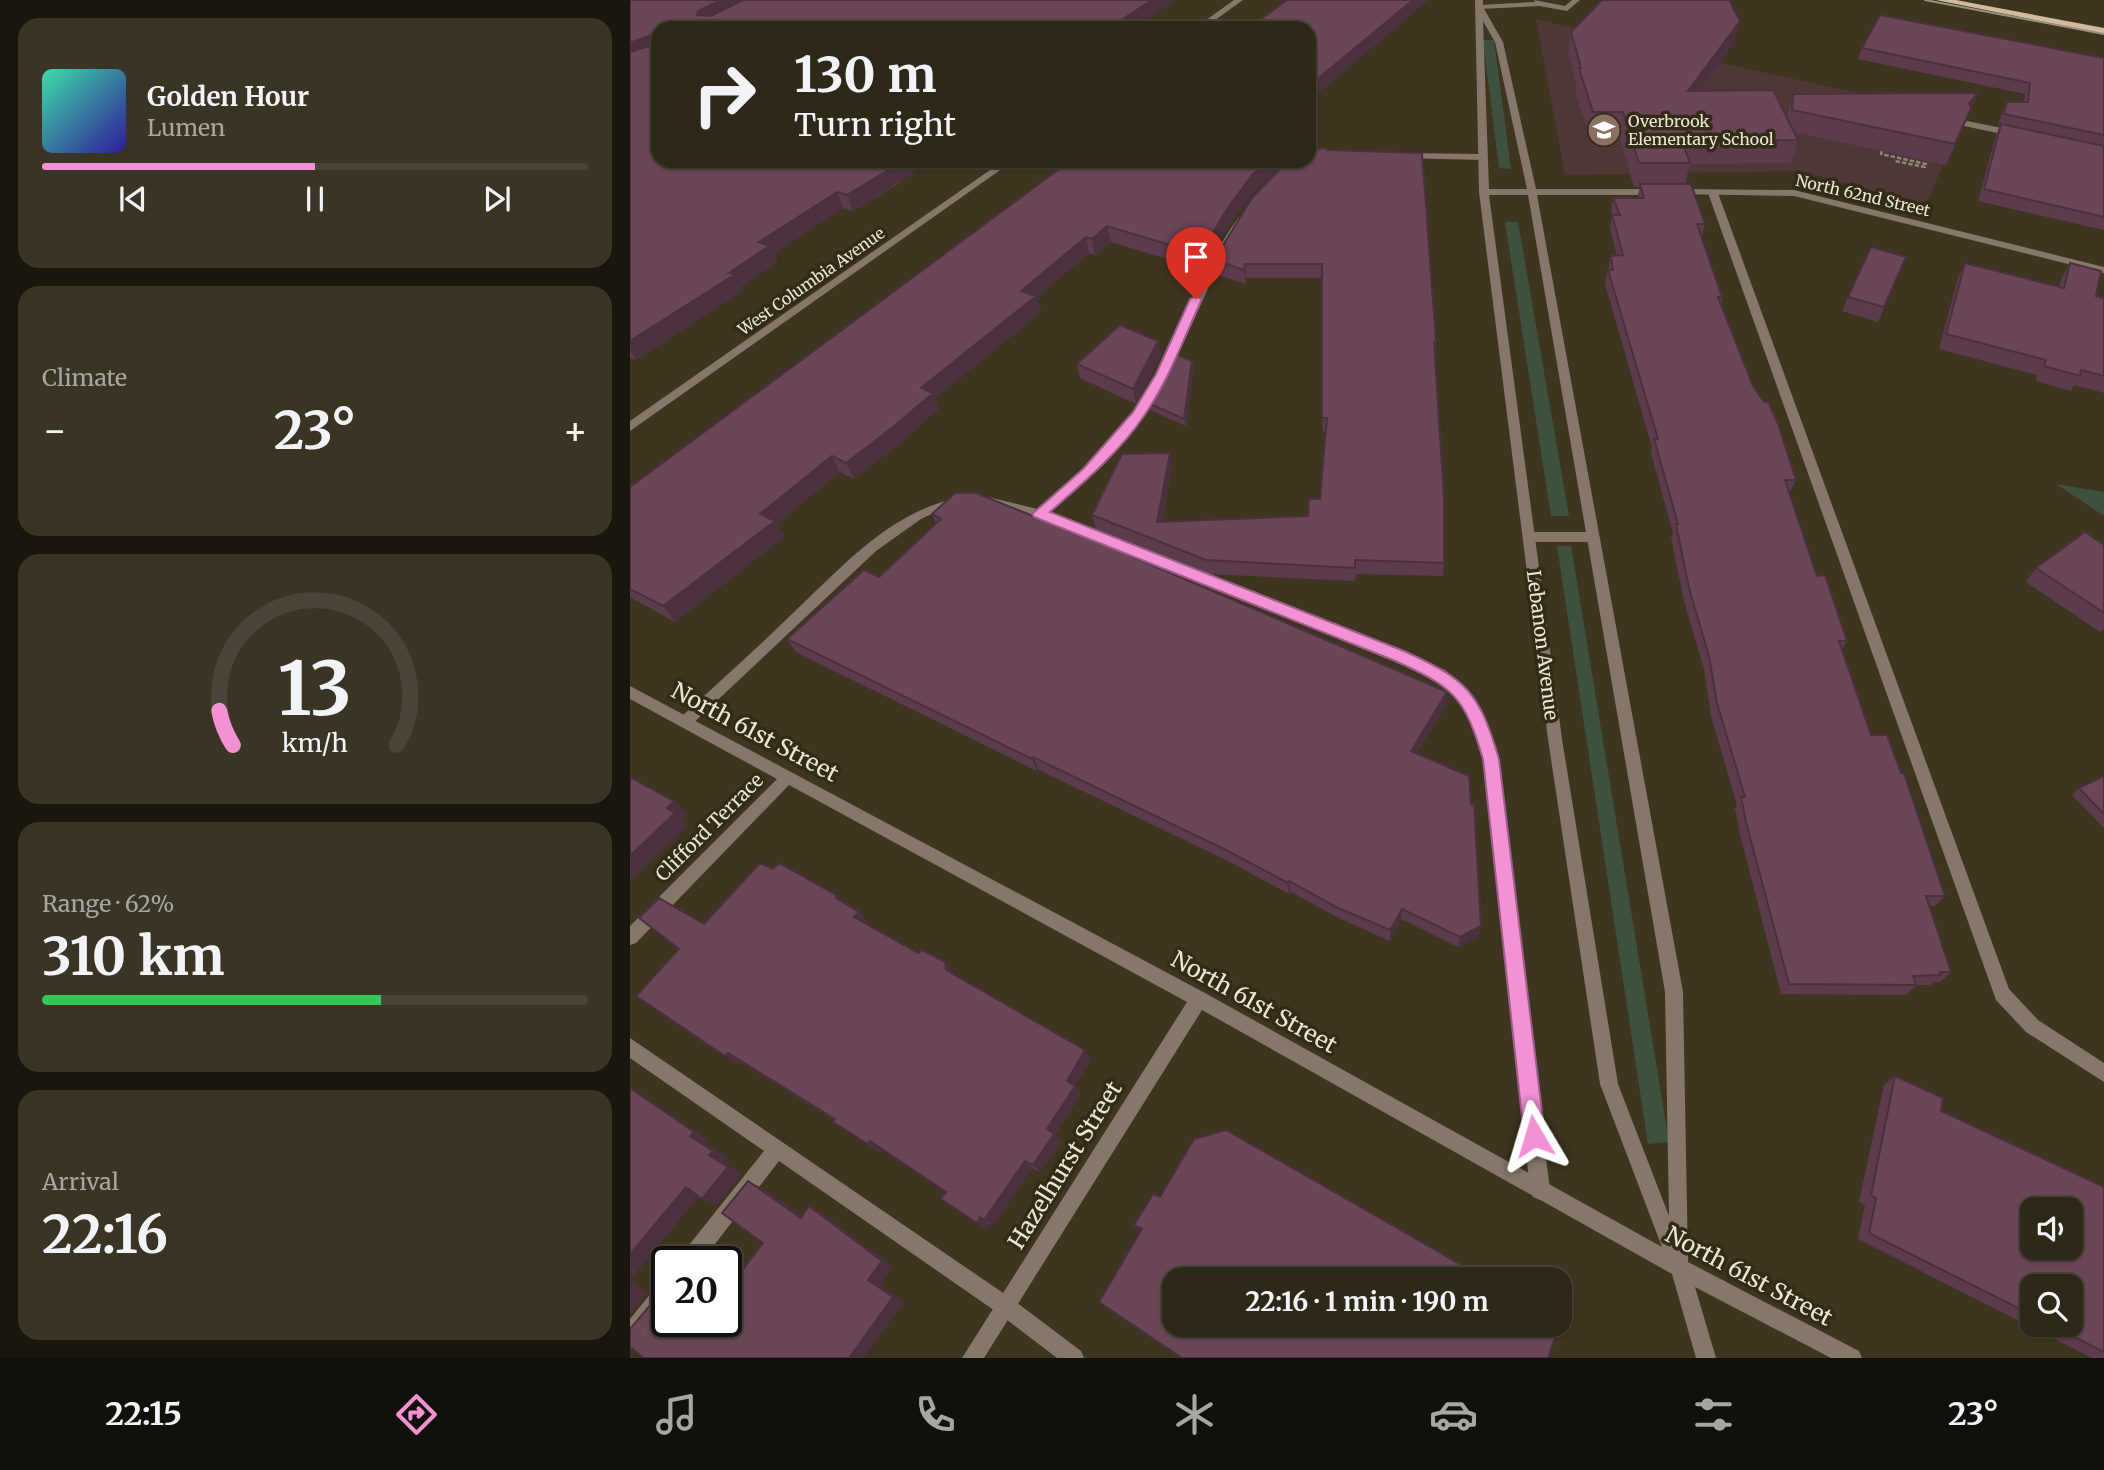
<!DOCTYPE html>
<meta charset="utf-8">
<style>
:root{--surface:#2e2818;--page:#3a3425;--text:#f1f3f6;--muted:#a7a6a2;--line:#494437;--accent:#f391d5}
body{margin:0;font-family:Merriweather,serif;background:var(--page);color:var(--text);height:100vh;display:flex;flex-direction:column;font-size:26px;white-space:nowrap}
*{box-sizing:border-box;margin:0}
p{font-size:23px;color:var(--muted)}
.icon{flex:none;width:38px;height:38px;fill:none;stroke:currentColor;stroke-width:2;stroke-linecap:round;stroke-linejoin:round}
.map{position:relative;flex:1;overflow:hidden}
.side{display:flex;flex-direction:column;gap:18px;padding:18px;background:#19160d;width:630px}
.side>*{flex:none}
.banner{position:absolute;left:21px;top:21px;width:665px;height:147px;border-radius:21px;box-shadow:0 2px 5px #0004,0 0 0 2px var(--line);background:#2e2818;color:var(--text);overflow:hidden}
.tools{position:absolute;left:1390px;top:1197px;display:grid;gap:14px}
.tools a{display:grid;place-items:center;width:63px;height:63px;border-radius:14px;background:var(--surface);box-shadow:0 2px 5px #0004,0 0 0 2px var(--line);font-size:35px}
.speed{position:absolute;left:21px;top:1246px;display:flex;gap:14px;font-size:35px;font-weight:700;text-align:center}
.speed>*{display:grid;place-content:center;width:91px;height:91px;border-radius:50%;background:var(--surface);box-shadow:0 2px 5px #0004,0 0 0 2px var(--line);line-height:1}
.speed .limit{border:4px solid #111;border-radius:10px;background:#fff;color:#111}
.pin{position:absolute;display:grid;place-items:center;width:60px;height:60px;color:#fff;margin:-72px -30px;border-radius:50% 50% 50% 0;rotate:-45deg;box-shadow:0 0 7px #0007}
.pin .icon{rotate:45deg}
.me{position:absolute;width:77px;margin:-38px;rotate:353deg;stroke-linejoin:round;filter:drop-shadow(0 0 5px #0008)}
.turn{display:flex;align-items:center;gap:24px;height:147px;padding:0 28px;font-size:32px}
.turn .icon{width:91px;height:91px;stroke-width:2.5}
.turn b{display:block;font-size:49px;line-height:60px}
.big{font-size:52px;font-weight:700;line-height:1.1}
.side .widget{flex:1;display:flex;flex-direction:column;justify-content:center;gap:10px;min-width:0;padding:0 24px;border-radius:21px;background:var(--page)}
.side .dial{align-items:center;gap:0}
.dial svg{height:182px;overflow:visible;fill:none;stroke:var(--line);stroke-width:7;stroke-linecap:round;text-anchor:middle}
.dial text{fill:var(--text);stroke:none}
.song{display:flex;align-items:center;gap:21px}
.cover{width:84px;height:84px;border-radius:10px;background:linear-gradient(135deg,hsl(160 70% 55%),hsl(250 70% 35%))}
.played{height:7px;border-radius:4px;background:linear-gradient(90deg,var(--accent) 50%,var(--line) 50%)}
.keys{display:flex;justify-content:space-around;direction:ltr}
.heat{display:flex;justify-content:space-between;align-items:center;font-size:38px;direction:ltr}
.charge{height:10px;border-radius:5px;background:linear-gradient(90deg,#34c759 62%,var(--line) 0)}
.trip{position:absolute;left:532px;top:1267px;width:410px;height:70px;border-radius:21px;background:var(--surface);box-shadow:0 2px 5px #0004,0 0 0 2px var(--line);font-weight:700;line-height:70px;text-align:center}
.tabs{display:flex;height:112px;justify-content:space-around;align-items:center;background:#12100a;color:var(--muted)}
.tabs .icon{width:49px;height:49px}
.tabs .current{color:var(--accent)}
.tabs b{font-size:32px;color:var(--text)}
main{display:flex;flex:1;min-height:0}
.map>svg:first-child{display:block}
</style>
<main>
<section class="side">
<div class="widget">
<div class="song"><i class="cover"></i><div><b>Golden Hour</b><p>Lumen</p></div></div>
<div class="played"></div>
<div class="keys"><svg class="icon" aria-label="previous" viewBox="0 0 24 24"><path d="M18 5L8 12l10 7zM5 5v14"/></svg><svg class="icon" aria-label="pause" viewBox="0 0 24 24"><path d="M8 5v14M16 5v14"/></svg><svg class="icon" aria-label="next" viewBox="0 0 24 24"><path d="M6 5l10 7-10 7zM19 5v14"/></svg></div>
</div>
<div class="widget"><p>Climate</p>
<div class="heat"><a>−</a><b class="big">23°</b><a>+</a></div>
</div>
<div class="widget dial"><svg viewBox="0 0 100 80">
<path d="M14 69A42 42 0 1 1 86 69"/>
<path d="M14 69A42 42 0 0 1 8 54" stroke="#f391d5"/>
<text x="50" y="56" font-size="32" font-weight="700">13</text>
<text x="50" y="72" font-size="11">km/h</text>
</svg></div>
<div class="widget"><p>Range · 62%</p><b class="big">310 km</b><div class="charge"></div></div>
<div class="widget"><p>Arrival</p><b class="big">22:16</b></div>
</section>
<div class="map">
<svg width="1474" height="1358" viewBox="0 0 1474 1358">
<rect width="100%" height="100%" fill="#3d3520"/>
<path fill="#4d3837" d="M906,19L1041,52L1333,116L1296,205L1171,171L935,175Z"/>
<path fill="#3e513f" d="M853,40H864L881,169L869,168Z
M875,222H888L939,516H921Z
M1426,484L1474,492V516Z
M927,546H941L1039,1142L1018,1144Z"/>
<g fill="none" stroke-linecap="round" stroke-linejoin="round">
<path stroke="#8d8775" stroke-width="2.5" stroke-dasharray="4.5 2" stroke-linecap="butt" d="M1252,151L1251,154L1296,164L1295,167L1265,161"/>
<path fill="#85786b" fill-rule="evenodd" d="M904,0L935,6L942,0H950L937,11L909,6L850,9L846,7L850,5L905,2Z
M1337,121L1387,131L1391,134L1387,137L1334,126L1333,124Z
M774,153L853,154L857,157L853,160L771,158L770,156Z
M1080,191L1088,193L1379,989L1408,1020L1474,1063V1082L1396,1032L1366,1000L1078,193Z
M609,217L617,219C582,268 565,324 537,376C508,430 464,473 418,513L462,530L464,533L462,536L458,538L406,518L354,504L352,501L354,498L358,497L407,509C453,470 499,428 527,374C555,321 573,265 609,217Z
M331,497L335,498L337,501L335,504L312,509L291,519L246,551L60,726H50L48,722L50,718C87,684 125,650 161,615C212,567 260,511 331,497Z
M899,532H963L969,537L963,542H899L893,537Z
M513,550L815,670C846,696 857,720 868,759L920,1190L917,1197L910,1200L903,1197L900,1190L854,759C843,723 834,703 805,678L508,558L507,555L508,552Z
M0,1038L382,1299L451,1351L454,1358H427L368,1313L149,1161L71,1262H48L51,1255L134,1151L0,1058Z
M37,1279V1305L7,1342L0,1345V1319L30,1282Z"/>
<path fill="#85786b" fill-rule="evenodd" d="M604,0H613L574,28H565Z
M845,0H853V7L873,42L906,189H1027L1032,192L1027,195H907L1053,992L1058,1262L1229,1351L1232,1358H1201L1065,1287L1086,1358H1066L1042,1274L572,1010L354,1358H332L557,1002L159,785L6,943L0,945V926L147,779L0,699V686L575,993L1032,1247L970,1084L918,739L849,192ZM853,21L865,42L897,189H859ZM859,195H898L1035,992L1039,1216L988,1084L932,739Z
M373,161H383L0,431V421Z
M1047,189L1164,190L1474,267V273L1164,196L1044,194V190Z"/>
<path fill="#d3ba9d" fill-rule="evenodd" d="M1306,0H1326L1474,28V34Z"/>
<path stroke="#999282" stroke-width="2" d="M1295,0L1474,34"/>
</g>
<path fill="#5c3c4c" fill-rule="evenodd" d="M0,0H546L504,28H28L270,183L223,211L213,208L143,254L147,262L110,287L112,291L6,360L0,358Z
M941,32L1104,43L1069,91L1157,117L1163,94L1348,93L1316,165L1164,132L1168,140L1161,163L1060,164L1055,184L1075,224L1072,237L1092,297L1091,303L1123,386L1166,480L1159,494L1187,576L1217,641L1212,649L1241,735L1315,896L1305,906H1299L1321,972L1310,982H1304L1300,985H1286L1276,995L1151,994L1110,834L1105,809L1107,805L1081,716L1074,669L1054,601L1041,538L1043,533L1021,453L1022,447L975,284L981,256H987L980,228L982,215L981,212L983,198H1007L1010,187H1004L989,135H959L945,91L946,84L938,54Z
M1232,48L1474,58V230L1348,201L1366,135L1370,125H1368L1372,113L1377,102H1394L1395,94L1228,59Z
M697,150L806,342L805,356L814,563L813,576L726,574L725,581L579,574L466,529L462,515L542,467L532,522L678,516L690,499L696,432H693L692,418V278H616V284L585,274L584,260L655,166L650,168L624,191L599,224L573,270L481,242L465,255L459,253L407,297L411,312L305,398L309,409L270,443L224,479L210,472L189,489L147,524L155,536L45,622L0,597V487L440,161H679Z
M1276,257L1248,322L1212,311L1218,297Z
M1335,263L1429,287L1432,278L1440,263L1466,296L1474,298V393L1444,385L1441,391L1406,381L1407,375L1309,349L1328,278Z
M531,355L506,404L450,378L447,364Z
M562,361L563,368L556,426L520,410L518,403Z
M302,514L440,531L530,558L533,570L817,692L816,705L786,754L841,804L851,926L849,936L828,947L771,919L760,941L707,917L661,892L659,894L600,862L409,770L407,771L166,652L157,639L249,577L306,524Z
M1474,545V629L1470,632L1396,582L1406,568Z
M1474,776V828L1442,795L1449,788Z
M206,895L213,903L229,912L238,923L237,924L324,973V975L455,1050L461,1059L445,1086L451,1094L425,1135L431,1142L410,1172L402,1168L363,1226L359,1224L356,1229L311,1199L316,1193L251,1149L249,1152L203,1122L204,1120L111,1062L109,1065L6,996L74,924Z
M1265,1076L1311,1111L1474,1187V1358H1462L1228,1239L1235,1205L1229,1202L1254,1085ZM1402,1286L1440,1325H1402Z"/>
<path fill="#4b313e" d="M91,0H126L74,28L67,15L68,11Z
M522,0H546L504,28H479Z
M783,0H799L679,101V86Z
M1110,21L1104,43L1053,114L1058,91Z
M21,35L28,48L0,61V43Z
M1348,93L1339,113V103Z
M273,161H303L223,211L217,195Z
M639,161L668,162L650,168L624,191L599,224L573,270L570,254L597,209L622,175Z
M207,192L213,208L143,254L147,262L110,287L112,291L6,360L0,350V341L129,242Z
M477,226L481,242L465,255L462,239Z
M456,237L459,253L407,297L411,312L305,398L309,409L270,443L224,479L216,463L391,291Z
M615,264L616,278V284L614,270Z
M528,341L531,355L506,404L503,389Z
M562,361L563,368L556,426L554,419Z
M540,453L542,467L530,536L527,522Z
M202,456L210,472L147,524L155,536L45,622L33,606L130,514Z
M817,692L816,705L780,764L781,751Z
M403,757L409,770L407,771L402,759Z
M44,801L57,814L51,819L58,826L0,881V856L37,808Z
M659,881L661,892L659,894L658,883Z
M772,909L771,919L760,941V930Z
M229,912L238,923L234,928L224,917Z
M851,926L849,936L828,947L830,937Z
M315,962L324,973V980L316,970Z
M455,1050L461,1059L445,1086L451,1094L425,1135L431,1142L410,1172L403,1165L437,1081Z
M98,1053L111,1062L109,1065L95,1056Z
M0,1086L78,1140L75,1143L97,1158L94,1162L112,1174L87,1205L72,1199L79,1155L60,1136L0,1088Z
M240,1141L251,1149L249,1152L238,1144Z
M395,1161L402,1168L363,1226L354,1220Z
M118,1181L132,1188L184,1224L171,1218Z
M56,1187L71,1194L0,1280V1254Z
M179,1206L192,1213L263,1267L250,1285L274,1302L234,1358H219L238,1280Z
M350,1217L359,1224L356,1229L347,1223Z
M0,1280L17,1293L0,1315Z
M21,1304L37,1308V1316Z
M44,1321H55L79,1339L63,1335Z"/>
<path fill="#6b4658" stroke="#4b313e" stroke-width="2" fill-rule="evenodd" d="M0,0H91L68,11L67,15L81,16L113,0H522L479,28H28V161H273L217,195L207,192L129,242L139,246L99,273L104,275L0,341V52L22,45L21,35L0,43Z
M657,0H783L679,86V28H619Z
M972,0H1099L1110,21L1058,91L1143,90L1168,140L1052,141L1060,163H1009L993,112H963L949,68H951L941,32Z
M1250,15L1474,58V135L1374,114L1377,102H1398L1400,83L1232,48Z
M1348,93L1339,103L1341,108L1325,144L1162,110L1163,94Z
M1371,124L1474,146V217L1354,189Z
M697,148V150L792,153L806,342H804L814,498V563L725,560V568L576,560L462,515L492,454L540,453L527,522L678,516L679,499H690L697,418H692V264H615L614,270L584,260L622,198L648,171L662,161H679V150Z
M440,161H639L622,175L597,209L570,254L477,226L462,239L456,237L391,291L406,296L291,388L303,393L263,427L216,463L202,456L130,514L145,521L33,606L0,589V487Z
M1010,184H1061L1075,224H1067L1092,297H1088L1123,386L1134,402H1138L1148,424L1166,480H1155L1187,576L1195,575L1217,641H1209L1241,735H1257L1271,773H1274L1315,896H1296L1321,972H1310L1311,975L1283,976L1286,985L1159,984L1116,822L1111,797H1115L1087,703L1079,656L1059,588L1046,524H1048L1024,439H1028L978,270H983L981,256L993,255L982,215H990L983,198H1014Z
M1241,247L1276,257L1254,307L1218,297Z
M1335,263L1434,288L1440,263L1471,271L1466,296L1474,298V376L1451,370L1450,376L1414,366L1416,360L1316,334Z
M490,325L528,341L503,389L447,364Z
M545,354L562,361L554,419L518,403Z
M325,493H346L440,531V526H449L530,558L501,556L817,692L781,751L839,776L841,804L844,805L851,926L830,937L772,909L760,930L706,907L659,881L658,883L598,851L403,757L402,759L157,639L234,570L249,577L311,519L302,514Z
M1455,532L1474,545V613L1406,568Z
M1474,776V814L1449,788Z
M0,777L44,801L37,808L45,813L0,856Z
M130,863L143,869L149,863L206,895V898L229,912L224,917L288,953L292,950L315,962L316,970L455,1050L437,1081L445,1086L417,1129L424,1134L403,1165L395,1161L354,1220L350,1217L347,1223L311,1199L316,1192L240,1141L238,1144L203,1122L205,1119L98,1053L95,1056L6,996L49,949L9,918L29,898L74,924Z
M1265,1076L1313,1098L1311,1111L1474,1187V1352L1421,1325H1440V1286H1402V1315L1239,1233L1246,1198L1241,1195ZM1402,1209H1440V1248H1402Z
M0,1088L64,1132L60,1136L83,1151L79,1155L98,1167L72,1199L56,1187L0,1254Z
M596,1130L856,1279H544V1325H929V1321L930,1322L918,1358H552L469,1302L512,1229L504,1225L523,1194L530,1197L564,1139Z
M118,1181L171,1218L179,1206L252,1261L238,1280L263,1297L219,1358H14L0,1347V1329L21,1304L37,1316V1321H44L63,1335L73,1321H96V1292L133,1243L92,1213Z"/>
<path fill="#f391d5" stroke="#9e5e8a" stroke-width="2" d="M566,296L572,299C554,338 539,380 514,416C489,453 453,483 420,512L774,651C838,680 849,692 869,759L915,1136L911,1144L904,1147L897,1144L894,1136L853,759C834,695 823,687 763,660L404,517L402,514L453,469L503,412L526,374L560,299Z"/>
<defs>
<symbol id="school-disc" viewBox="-11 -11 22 22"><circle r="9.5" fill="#8d6e63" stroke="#332b16"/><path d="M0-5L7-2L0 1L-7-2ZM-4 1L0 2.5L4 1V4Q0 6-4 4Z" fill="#fff"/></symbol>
</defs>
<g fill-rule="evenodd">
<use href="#school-disc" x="955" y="111" width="38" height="38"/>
</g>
<g text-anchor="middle" stroke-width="7" stroke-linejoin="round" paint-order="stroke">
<g font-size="16" fill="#ebe6d9" stroke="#332b16" text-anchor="start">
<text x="998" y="127">Overbrook<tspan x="998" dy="18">Elementary School</tspan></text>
</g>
<g font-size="16" fill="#ebe6d9" stroke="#332b16">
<text transform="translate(1233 195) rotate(13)" y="6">North 62nd Street</text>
<text transform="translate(181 281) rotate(-35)" y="6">West Columbia Avenue</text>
</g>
<g font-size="19" fill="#ebe6d9" stroke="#332b16">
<text transform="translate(913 645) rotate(83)" y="7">Lebanon Avenue</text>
<text transform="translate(79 827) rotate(-45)" y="7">Clifford Terrace</text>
</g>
<g font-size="23" fill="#ebe6d9" stroke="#332b16">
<text transform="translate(125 732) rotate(28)" y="8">North 61st Street</text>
<text transform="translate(624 1002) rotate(29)" y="8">North 61st Street</text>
<text transform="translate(435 1165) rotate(-58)" y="8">Hazelhurst Street</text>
<text transform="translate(1119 1276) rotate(28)" y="8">North 61st Street</text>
</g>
</g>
</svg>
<div class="tools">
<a><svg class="icon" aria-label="sound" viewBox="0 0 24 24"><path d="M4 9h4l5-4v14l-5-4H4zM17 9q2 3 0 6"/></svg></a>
<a><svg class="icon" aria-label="search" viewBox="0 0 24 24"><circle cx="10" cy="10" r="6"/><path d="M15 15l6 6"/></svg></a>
</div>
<div class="speed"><div class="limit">20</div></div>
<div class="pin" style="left:566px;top:299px;background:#d93025"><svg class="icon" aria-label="arrive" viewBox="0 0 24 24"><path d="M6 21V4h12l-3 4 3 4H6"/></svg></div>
<svg class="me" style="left:904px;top:1136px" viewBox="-20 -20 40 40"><path d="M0-17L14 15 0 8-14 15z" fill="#f391d5" stroke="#fff" stroke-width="4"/></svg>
<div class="trip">22:16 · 1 min · 190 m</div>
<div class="banner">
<div class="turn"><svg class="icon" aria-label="right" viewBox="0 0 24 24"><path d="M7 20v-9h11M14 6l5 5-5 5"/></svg><div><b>130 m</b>Turn right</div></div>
</div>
</div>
</main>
<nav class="tabs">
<b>22:15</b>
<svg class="icon current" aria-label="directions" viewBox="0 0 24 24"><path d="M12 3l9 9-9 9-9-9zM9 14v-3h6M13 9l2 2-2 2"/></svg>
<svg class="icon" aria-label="music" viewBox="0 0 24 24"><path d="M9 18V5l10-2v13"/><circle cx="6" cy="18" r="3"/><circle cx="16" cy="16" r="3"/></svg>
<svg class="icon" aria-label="phone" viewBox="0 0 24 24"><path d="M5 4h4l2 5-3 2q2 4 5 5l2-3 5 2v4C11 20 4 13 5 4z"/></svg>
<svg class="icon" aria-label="climate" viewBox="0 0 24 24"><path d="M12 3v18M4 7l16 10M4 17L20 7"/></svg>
<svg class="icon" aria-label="car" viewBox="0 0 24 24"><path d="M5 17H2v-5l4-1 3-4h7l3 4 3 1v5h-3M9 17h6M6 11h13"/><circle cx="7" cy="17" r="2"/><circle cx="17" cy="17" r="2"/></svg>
<svg class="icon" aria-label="filters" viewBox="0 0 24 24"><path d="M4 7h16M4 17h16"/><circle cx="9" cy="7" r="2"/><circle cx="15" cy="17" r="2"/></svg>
<b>23°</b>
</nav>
